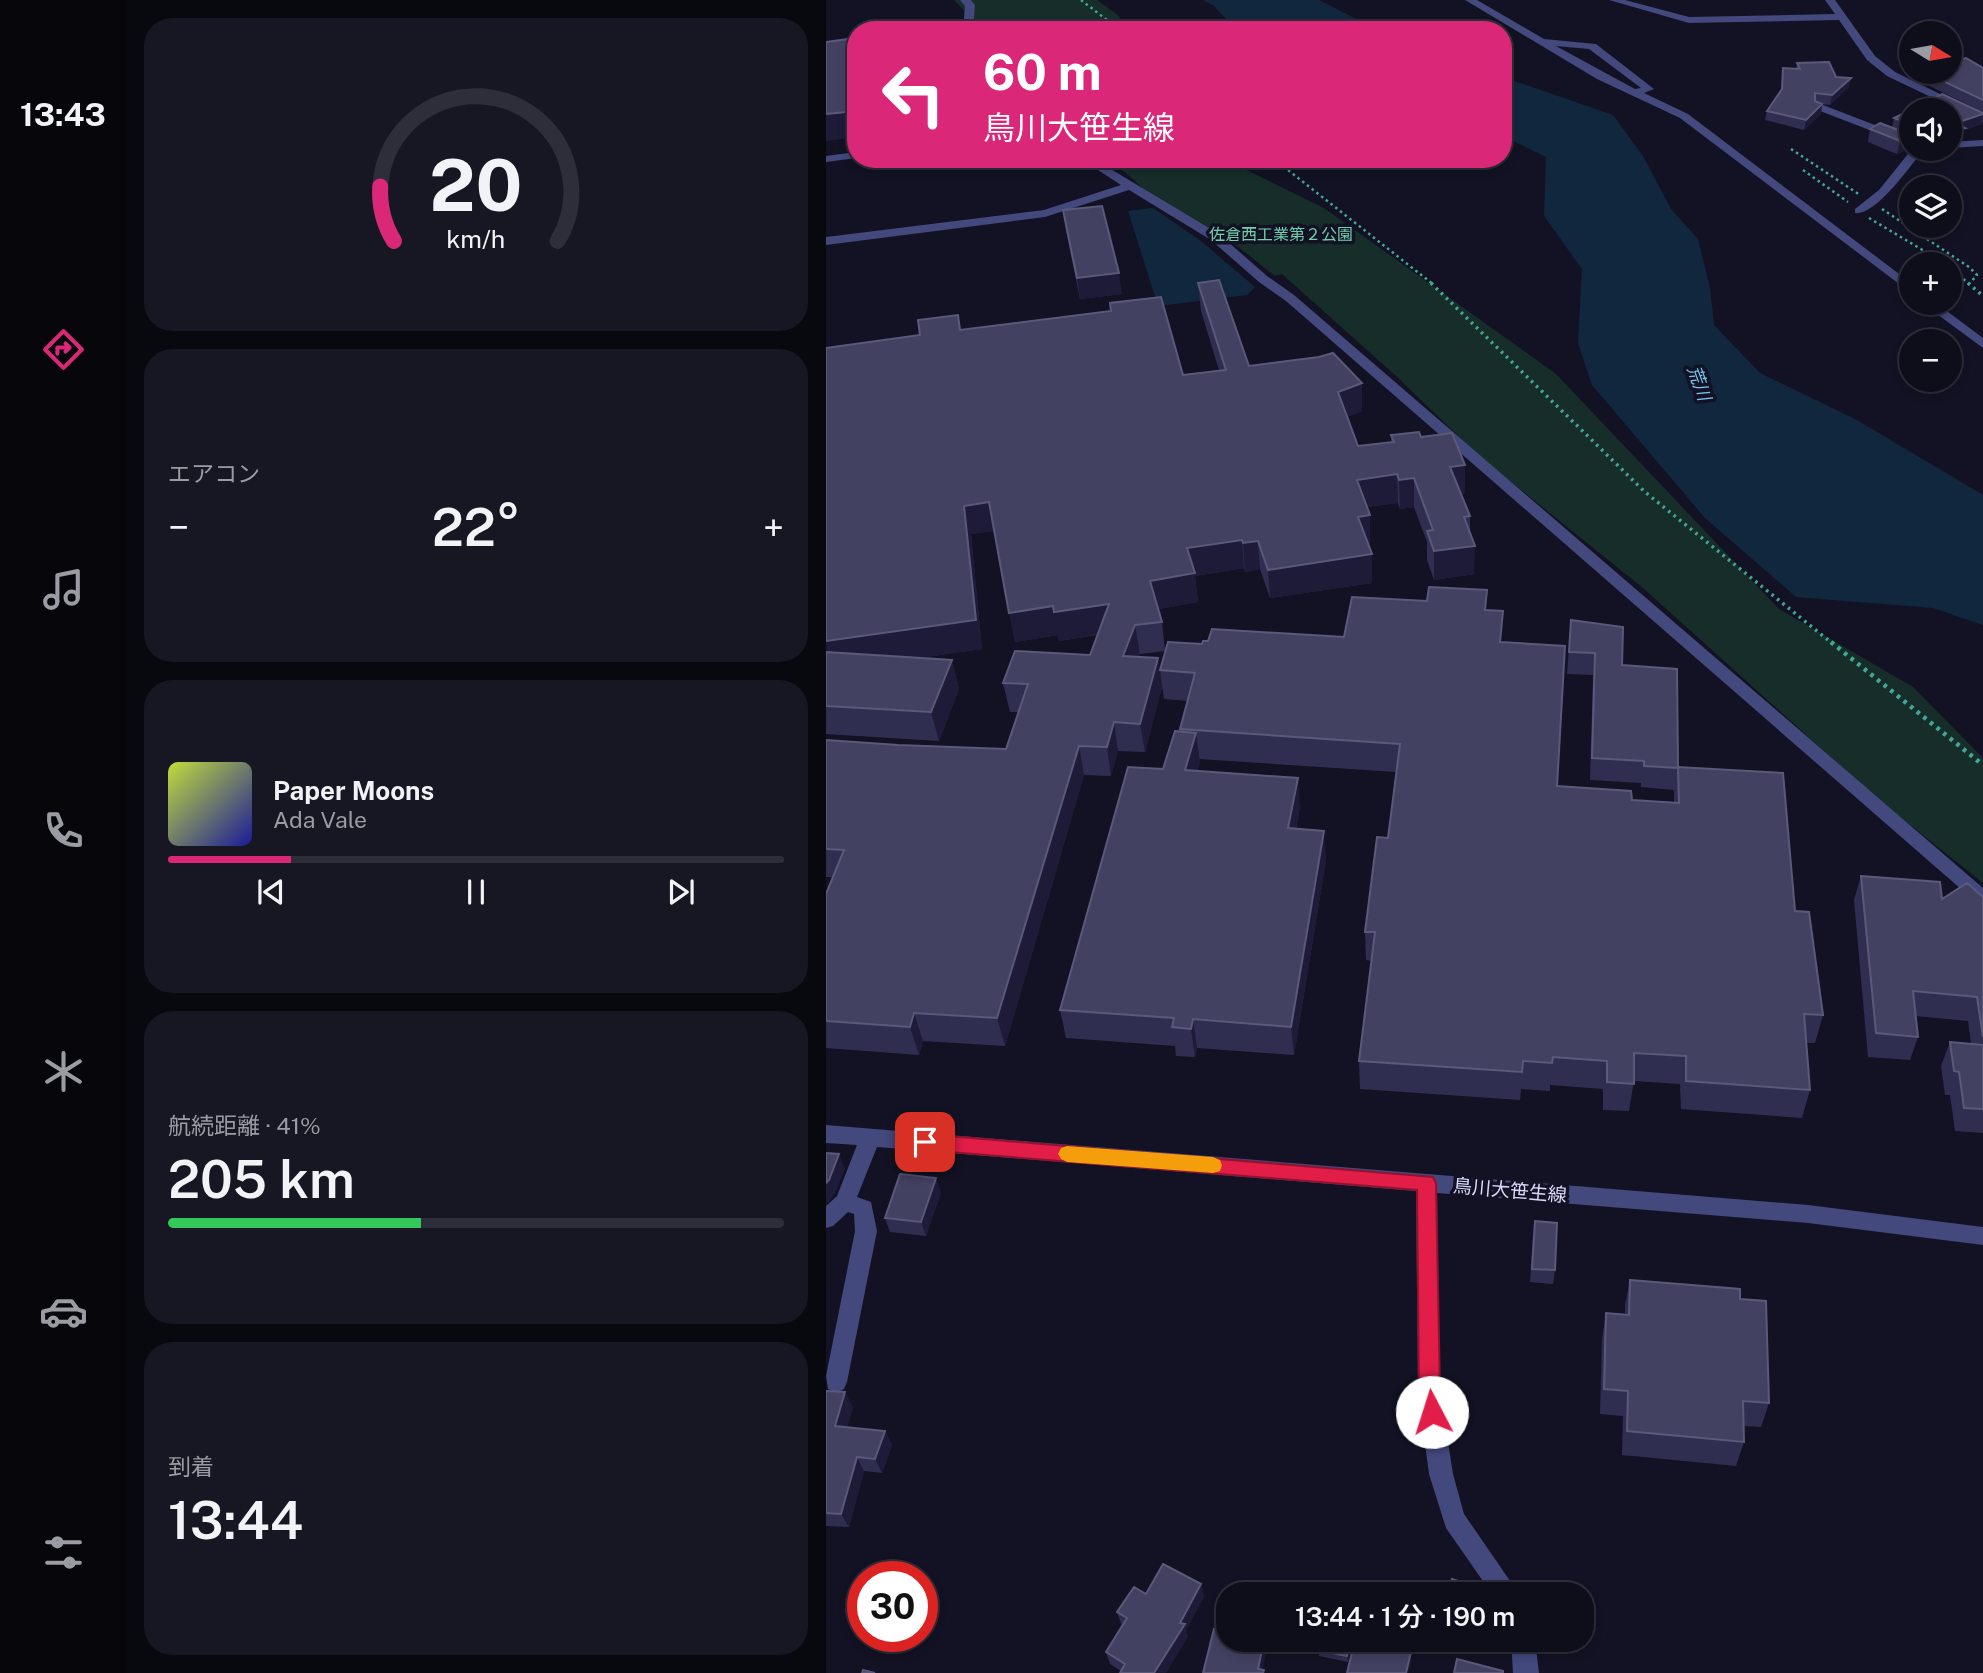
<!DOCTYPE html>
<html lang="ja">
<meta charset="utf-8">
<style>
:root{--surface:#0e0e1b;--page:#171724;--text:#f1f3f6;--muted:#9b9ca3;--line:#2e2e3a;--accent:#db2777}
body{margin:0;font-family:"Public Sans","Noto Sans JP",sans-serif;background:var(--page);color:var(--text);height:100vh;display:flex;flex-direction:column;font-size:26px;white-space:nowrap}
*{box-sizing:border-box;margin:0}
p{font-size:23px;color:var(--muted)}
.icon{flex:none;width:38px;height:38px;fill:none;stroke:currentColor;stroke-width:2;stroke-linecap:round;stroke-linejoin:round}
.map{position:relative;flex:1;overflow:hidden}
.drawer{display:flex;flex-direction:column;gap:18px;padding:18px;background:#08080f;width:700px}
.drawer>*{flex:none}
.guide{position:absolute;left:21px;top:21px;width:665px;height:147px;border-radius:28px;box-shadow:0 4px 10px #0003,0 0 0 2px var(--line);background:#db2777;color:#fff;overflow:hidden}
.needle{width:46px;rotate:101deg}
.controls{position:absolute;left:1073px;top:21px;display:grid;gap:14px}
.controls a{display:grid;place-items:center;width:63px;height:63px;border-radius:50%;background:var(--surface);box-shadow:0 4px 10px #0003,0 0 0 2px var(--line);font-size:35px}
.speed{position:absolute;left:21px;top:1561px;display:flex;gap:14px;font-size:35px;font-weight:700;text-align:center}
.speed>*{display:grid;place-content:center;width:91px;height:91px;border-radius:50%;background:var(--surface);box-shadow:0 4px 10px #0003,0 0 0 2px var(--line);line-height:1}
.speed .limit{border:10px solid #d22;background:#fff;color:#111}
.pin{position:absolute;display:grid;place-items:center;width:60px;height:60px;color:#fff;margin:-30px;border-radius:14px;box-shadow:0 4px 10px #0006}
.me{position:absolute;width:77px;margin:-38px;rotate:355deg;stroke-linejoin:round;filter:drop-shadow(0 0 5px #0008)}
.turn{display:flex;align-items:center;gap:24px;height:147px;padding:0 21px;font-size:32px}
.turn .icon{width:91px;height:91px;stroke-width:2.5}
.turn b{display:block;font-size:49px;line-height:60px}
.big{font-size:52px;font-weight:600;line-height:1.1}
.drawer .tile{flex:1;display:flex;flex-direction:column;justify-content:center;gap:10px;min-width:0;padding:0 24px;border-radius:28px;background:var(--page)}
.drawer .dial{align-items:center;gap:0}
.dial svg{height:182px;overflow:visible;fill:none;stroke:var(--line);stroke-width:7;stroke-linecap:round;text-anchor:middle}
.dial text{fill:var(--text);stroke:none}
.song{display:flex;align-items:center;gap:21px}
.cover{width:84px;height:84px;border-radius:10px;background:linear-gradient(135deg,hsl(70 70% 55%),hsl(240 70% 35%))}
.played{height:7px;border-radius:4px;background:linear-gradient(90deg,var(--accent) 20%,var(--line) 20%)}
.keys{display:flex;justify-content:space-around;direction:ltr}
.heat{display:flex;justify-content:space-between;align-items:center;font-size:38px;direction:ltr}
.charge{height:10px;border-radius:5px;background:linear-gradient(90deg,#34c759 41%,var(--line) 0)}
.trip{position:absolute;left:390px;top:1582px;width:378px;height:70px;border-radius:28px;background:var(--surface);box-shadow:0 4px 10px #0003,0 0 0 2px var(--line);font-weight:600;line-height:70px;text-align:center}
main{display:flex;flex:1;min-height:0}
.dock{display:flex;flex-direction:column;width:126px;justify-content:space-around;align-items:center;background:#06060b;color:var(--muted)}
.dock .icon{width:49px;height:49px}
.dock .on{color:var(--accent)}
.dock b{font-size:32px;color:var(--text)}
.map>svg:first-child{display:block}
</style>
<main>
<nav class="dock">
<b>13:43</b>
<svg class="icon on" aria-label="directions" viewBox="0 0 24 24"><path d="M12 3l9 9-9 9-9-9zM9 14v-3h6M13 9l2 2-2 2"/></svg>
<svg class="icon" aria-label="music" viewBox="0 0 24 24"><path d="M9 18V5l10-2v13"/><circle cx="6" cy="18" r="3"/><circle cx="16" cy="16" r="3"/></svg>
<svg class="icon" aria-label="phone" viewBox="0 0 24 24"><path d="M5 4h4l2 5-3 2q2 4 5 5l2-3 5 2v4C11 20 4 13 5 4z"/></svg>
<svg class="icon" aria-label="climate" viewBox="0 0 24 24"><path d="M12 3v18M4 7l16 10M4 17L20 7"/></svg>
<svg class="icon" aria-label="car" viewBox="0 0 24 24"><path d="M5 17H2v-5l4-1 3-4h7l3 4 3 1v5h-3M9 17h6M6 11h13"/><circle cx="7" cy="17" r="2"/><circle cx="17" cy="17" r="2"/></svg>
<svg class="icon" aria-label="filters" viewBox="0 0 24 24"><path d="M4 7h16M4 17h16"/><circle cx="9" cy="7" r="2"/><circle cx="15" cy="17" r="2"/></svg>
</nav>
<section class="drawer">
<div class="tile dial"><svg viewBox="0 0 100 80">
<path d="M14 69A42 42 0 1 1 86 69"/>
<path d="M14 69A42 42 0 0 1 8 45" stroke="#db2777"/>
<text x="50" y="56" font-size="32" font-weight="700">20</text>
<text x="50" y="72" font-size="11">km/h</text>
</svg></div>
<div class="tile"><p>エアコン</p>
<div class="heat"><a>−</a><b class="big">22°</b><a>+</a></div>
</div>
<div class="tile">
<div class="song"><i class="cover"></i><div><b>Paper Moons</b><p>Ada Vale</p></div></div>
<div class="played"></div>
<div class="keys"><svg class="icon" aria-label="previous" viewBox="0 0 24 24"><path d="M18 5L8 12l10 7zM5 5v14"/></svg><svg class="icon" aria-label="pause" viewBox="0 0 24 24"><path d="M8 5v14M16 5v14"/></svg><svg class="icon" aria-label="next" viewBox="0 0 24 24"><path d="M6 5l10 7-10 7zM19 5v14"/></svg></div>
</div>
<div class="tile"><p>航続距離 · 41%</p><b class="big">205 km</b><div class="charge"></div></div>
<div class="tile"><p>到着</p><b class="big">13:44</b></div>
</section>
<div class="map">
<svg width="1157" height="1673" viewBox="0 0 1157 1673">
<rect width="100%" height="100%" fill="#131224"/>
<path fill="#162d29" d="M128,0H271L293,16L301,30H157Z
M283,159H398L498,208L730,374L953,609L1087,687L1157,758V883L1048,796L817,588L653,456L569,375L456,274L449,276L411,246L320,195C318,185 293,169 283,159Z"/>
<path fill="#11273e" d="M377,0H493L552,30H410L388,6Z
M677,77L787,115L817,156L845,209L872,239L884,288L888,325L934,373L1031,420L1157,495V625L1107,608L970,597L879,518L766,385L752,343L756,269L718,216L720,157L677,136Z
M327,208L375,241L429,287L421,295L332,306L302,211Z"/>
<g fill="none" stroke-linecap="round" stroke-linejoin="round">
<path stroke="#40a895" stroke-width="2.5" stroke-dasharray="2.5 3.5" stroke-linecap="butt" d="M255,0L294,30
M965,149L1034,195
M448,159L608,285
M977,170L1022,202
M1056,209L1143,267L1151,275L1144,283
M1043,218L1120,264
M1124,267L1144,285"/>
<path stroke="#40a895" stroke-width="3.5" stroke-dasharray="2.5 4.5" stroke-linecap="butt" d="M605,283L819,492L1007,644
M1142,283L1157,296"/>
<path stroke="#40a895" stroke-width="4.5" stroke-dasharray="3.5 5" stroke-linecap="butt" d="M1005,642L1157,765"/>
<path fill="#43487d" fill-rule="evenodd" d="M134,0H145L149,5L147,30H137L139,6Z
M639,0H651L718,39L770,44L828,89L818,93L862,114L1085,283V293L854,118L771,79ZM730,46L763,49L815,88L809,89Z
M783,0H799L863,17L1009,14L999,0H1009L1049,56L1069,72L1157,115V122L1061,76L1041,60L1013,20L863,23Z
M989,105H997L1085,139V146L989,109Z
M1157,140V146L1124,148V142Z
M1086,149H1098C1085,165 1050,216 1029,213V209L1053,190Z
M30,152V158L0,162V156Z
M255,159H268L393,234L441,276L468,295L1157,888V905L1151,903L460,301L433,282L385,240L303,190L219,217L0,245V237L218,210L295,185Z
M1096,303H1110L1157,338V348Z
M0,1125L982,1205L1157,1227V1245L982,1223L611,1193L614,1391L627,1474L638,1514L693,1594H666L620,1528L603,1474L592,1391L590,1191L51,1147L31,1197L45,1202L51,1231L21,1382L18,1389L10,1393L2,1389L0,1376L29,1231L28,1214L22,1212L7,1226L0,1228V1206L11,1196L31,1145L0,1143Z
M685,1640H709L713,1673H687Z"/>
</g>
<path fill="#302e50" d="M1132,60L1157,68V112L1081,75L1083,64H1085V72H1124Z
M971,63L1010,77L1023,87L1004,105L996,104L995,114L978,130L939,120L941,111L955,91L957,68H970Z
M1116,94L1157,113L1156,124L1138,130L1136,139L1125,140L1124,147V110H1085V140L1083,148L1071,154L1042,142L1044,129L1054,123L1066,128L1068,118L1085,110L1105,105L1106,99Z
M1099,149H1123L1113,159L1097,154Z
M237,210L296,294L254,299L240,231Z
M372,283L423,366L536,411L521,417L532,446L565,442V435L595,437L639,465V493L635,494L644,516V531L648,574L608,580L601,560V542L588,507L574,509L572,503L541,507L544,543L542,544L546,583L444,598L434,569L419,572L418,568L369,576L372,602L332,609L336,622L339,651L314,654L312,657L332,658L336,687L319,752L292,751L285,776L258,775L179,1046L97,1041L93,1055L0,1048V894L7,877H0V740L72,745L180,749L192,712H184L177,683L264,655L271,635L233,641L232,635L189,642L168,531L145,534L156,649L92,658L126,660L133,689L113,741L0,734V348L285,311L284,303L357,375L393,370L375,311Z
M661,610L675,642L731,786L806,800L848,802V790L815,787V783L764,780L767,675L741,674L745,620L796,665L853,767L969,911L997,1015L989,1043H980L984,1090L976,1118L855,1109L854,1084L808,1081L803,1111L777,1110V1089L724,1085V1091L695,1089L694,1100L534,1089L533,1061L546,961L540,960L539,932L562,838L570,772L373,759L374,762L371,771L474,807L470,829L500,860L468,1055L371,1048L369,1057L350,1056L349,1046L240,1038L234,1010L337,769L354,731L362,701L338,699L334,670L376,644L518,637Z
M1035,876L1116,899L1157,897V1133L1129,1131L1124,1095H1119L1115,1066L1124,1042L1145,1044L1142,1021L1090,1016L1092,1037L1084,1060L1042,1057L1028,900Z
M115,1192L100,1236L64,1232L59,1218Z
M707,1234L729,1270L727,1284L704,1282Z
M804,1280L914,1299L943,1403L935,1427L918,1426V1442L910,1466L796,1455L797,1416L774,1414L776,1339L780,1313L799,1315V1305Z
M0,1391L27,1407L21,1427L59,1431L66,1445L56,1473L38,1471L23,1527L0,1526Z
M375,1584L378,1597L360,1630L362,1637L295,1671L284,1664L280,1652L296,1626L291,1612L320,1594Z
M526,1640L522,1662L493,1656L492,1650Z
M602,1640H673V1642L625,1654L602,1647Z"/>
<path fill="#1d1b37" d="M1025,78L1023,87L1004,105L1006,95Z
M996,104L995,114L978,130L980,120Z
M30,111V137L0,141V114Z
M1157,114L1156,124L1138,130L1136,139L1125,140L1124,147V130L1130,123Z
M1085,136L1083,148L1071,154L1074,141Z
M1115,149H1123L1113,159Z
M293,273L296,294L254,299L251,278Z
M536,383V411L513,420L512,392Z
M639,465V493L624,495V467Z
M571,474L572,503L531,508V480Z
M588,478V507L574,509L573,480Z
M163,502L169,531L145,534L156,649L1,671L0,677V641L138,506Z
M544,515V543L533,545L532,517Z
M416,540L418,568L369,576L372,602L328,610L324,581L361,548Z
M432,541L434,569L419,572L417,543Z
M649,546L648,574L608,580V551Z
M546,554V583L444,598L442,570Z
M283,604L287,632L233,641L232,635L189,642L183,613L227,606Z
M309,625L314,654L302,685L297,656Z
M332,658L336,687L319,752L314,724Z
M126,660L133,689L113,741L105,712Z
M288,722L292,751L285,776L281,747Z
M370,733L374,762L363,800L359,770Z
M253,746L258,775L179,1046L171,1018Z
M472,778L474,807L464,857L462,828Z
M498,831L500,860L468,1055L465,1027Z
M88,1013L97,1041L93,1055L84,1027Z
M367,1019L371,1048L369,1057L365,1029Z
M13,1154L19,1169L9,1194L0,1205V1183Z
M110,1178L115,1192L100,1236L95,1222Z
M19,1392L27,1407L17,1440L9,1426Z
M59,1431L66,1445L56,1473L49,1459Z
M31,1457L38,1471L23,1527L15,1514Z
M375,1584L378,1597L360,1630L362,1637L340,1673H328Z
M438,1640H443L436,1673L432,1669Z
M525,1640H526L522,1662L521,1656Z
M639,1640H673V1642L625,1654L626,1643Z
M585,1652V1663L582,1673H580Z"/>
<path fill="#424162" stroke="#5a597a" stroke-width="2" d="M30,38V111L0,114V42Z
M1124,55L1132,60L1140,58L1157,68V100L1098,72H1124Z
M1003,62L1010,77L1025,78L1006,95L989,93V101L996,104L980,120L941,111L956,89L957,68L974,69L971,63Z
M1116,94L1157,113V114L1130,123L1139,128L1124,130L1125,140L1124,141V110H1085V125L1068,118L1085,110L1112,103L1106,99Z
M1054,123L1085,135V136L1074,141L1044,129Z
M276,206L293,273L251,278L237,210Z
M393,280L423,366L493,357L507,353L536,383L512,392L532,446L568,442L565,435L593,432L595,437L626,433L639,465L624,467L644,516L638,517L649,546L608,551L601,531L607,530L588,478L573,480L571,474L531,480L544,515L532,517L546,554L442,570L432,541L417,543L416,540L361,548L369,573L324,581L336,622L309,625L297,656L332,658L314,724L288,722L281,747L253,746L171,1018L88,1013L84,1027L0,1021V894L18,850L0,849V740L72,745L180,749L202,684L177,683L189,651L264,655L283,604L228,612L227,606L183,613L163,502L138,506L150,620L0,641V348L94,335L92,320L132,315L134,330L285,311L284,303L335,297L357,375L400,370L372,283Z
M603,587L661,590L659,610L677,611L674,642L739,646L731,786L805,791L806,800L853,803L852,767L957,773L969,911L983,912L997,1015L978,1014L984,1090L860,1081V1056L808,1053V1084L781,1082V1061L727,1057L726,1063L697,1061L696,1072L533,1061L549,932H539L551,837L562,838L574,744L354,729L369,673L334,670L342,642L376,644L377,641H382L386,629L518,637L526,597L601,601Z
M745,620L797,627L796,665L851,669L852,768L818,766V761L766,758L769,653L743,652Z
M0,652L126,660L105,712L0,706Z
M349,731L370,733L359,770L472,778L462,828L498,831L465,1027L367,1019L365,1029L346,1027L348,1018L234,1010L302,767L337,769Z
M1035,876L1114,882L1116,899L1141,883L1157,897V1037L1151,997L1087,991L1092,1037L1050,1033Z
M1124,1042L1157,1045V1109L1138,1108L1133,1072L1128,1071Z
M0,1153L13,1154L3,1180L0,1183Z
M74,1174L110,1178L95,1222L59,1218Z
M709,1221L731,1223L729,1270L706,1269Z
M804,1280L914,1289V1299L940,1301L943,1403L917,1401L918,1442L801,1431L802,1391L778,1389L780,1313L803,1315Z
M0,1391L19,1392L9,1426L59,1431L49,1459L31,1457L15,1514L0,1513Z
M337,1564L375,1584L354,1623L359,1624L328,1673H294L299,1664L280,1652L301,1618L291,1612L308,1587L320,1594Z
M626,1579L664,1591L665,1594H622Z
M402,1611V1640H438L432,1669L438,1670L437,1673H377L388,1629L398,1631Z
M495,1640H525L521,1656L492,1650Z
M529,1640H533L585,1652L580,1673H521Z
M615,1640H639L626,1643Z
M631,1659L677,1671V1673H628Z
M37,1670L49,1673H36Z"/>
<path fill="#e11d48" stroke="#92132f" stroke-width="2" d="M99,1134L607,1177L610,1183L614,1391L617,1412L614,1419L606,1421L599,1419L593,1391L591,1190L99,1150L93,1148L90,1142L93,1137Z"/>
<path fill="#f59e0b" d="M241,1146L387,1157L394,1160L396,1165L394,1171L387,1173L241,1162L235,1159L232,1154L235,1148Z"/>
<g text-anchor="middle" stroke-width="7" stroke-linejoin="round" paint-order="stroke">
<g font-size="16" fill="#6fd1ac" stroke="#131224">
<text x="455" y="240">佐倉西工業第２公園</text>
</g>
<g font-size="18" font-style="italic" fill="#76c5ec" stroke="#131224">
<text transform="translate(873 383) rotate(70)" y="6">荒川</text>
</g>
<g font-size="19" fill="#dadbfa" stroke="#131224">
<text transform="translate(684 1190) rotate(5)" y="7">鳥川大笹生線</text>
</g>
</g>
</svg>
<div class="controls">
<a><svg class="needle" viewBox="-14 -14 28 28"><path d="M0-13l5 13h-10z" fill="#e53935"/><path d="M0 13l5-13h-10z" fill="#9b9ca3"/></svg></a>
<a><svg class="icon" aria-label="sound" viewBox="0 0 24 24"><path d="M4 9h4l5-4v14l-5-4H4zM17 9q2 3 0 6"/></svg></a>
<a><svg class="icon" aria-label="layers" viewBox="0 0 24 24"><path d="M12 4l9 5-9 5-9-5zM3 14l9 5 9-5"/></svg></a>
<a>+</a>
<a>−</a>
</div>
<div class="speed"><div class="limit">30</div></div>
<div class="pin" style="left:99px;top:1142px;background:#d93025"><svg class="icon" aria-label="arrive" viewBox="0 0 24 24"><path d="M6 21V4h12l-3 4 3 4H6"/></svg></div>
<svg class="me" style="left:606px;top:1412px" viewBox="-20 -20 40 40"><circle r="19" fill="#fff"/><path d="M0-13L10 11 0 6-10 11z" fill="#e11d48"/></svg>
<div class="trip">13:44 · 1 分 · 190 m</div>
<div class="guide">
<div class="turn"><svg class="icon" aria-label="left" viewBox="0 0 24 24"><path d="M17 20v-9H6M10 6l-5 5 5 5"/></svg><div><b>60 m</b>鳥川大笹生線</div></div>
</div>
</div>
</main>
